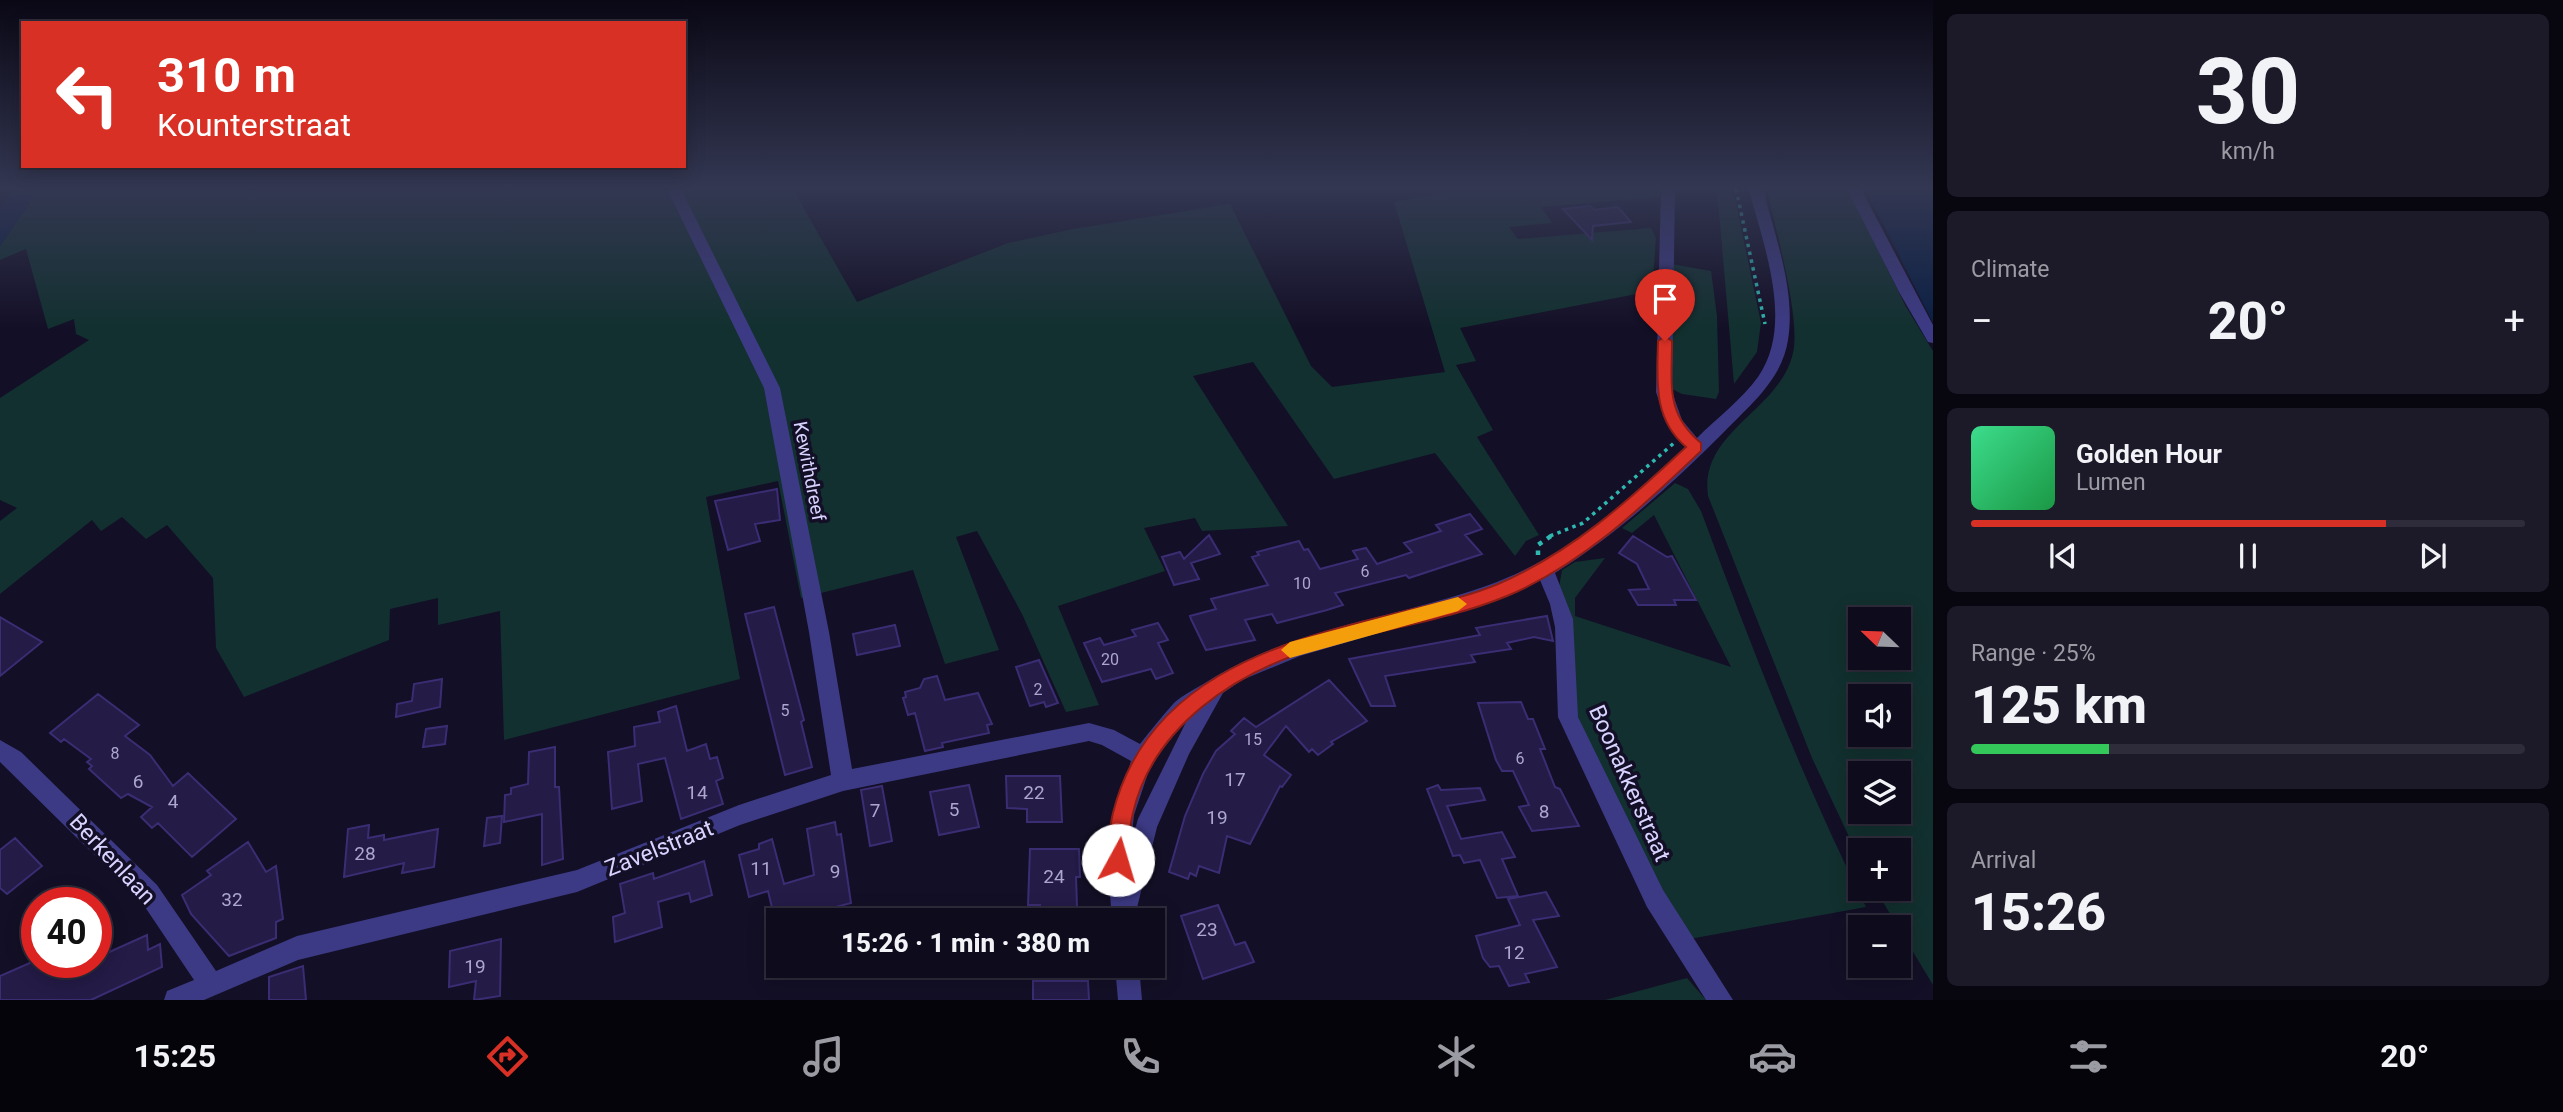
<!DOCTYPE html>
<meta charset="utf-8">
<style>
:root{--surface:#0e0b1c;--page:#1c1929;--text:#f1f3f6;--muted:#9b9ba3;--line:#2e2b3b;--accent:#d93025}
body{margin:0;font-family:Roboto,sans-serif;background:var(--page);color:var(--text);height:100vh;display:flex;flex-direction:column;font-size:26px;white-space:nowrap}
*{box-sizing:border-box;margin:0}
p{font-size:23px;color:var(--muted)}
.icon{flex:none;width:38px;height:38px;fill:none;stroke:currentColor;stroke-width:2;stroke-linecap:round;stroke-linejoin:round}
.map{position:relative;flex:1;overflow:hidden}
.panel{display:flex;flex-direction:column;gap:14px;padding:14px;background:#08060f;width:630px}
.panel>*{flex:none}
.banner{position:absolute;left:21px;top:21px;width:665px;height:147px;border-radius:0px;box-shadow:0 4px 18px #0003,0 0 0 2px var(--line);background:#d93025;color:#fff;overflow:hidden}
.needle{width:46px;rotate:293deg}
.buttons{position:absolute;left:1848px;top:607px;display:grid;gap:14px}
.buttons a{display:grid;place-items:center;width:63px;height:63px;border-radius:0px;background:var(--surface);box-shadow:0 4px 18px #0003,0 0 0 2px var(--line);font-size:35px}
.speed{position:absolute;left:21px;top:887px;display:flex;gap:14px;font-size:35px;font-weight:700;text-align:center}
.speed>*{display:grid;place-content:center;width:91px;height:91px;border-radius:50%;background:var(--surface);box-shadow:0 4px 18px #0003,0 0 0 2px var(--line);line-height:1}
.speed .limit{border:10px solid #d22;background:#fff;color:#111}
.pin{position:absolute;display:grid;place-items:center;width:60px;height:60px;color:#fff;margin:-72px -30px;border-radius:50% 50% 50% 0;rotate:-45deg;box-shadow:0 0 7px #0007}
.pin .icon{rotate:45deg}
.me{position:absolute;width:77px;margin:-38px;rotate:6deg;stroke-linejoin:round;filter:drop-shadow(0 0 5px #0008)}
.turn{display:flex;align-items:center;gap:24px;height:147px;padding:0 21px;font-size:32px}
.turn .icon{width:91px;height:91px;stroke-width:2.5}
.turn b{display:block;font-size:49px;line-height:60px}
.big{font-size:52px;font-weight:800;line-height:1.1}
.panel .widget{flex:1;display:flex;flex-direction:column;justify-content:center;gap:10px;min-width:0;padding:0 24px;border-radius:10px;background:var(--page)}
.panel .dial{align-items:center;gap:0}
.dial b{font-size:91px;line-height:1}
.song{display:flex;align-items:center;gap:21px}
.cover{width:84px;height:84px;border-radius:10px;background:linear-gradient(135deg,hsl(150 70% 55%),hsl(140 70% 35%))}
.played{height:7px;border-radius:4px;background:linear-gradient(90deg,var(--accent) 75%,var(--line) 75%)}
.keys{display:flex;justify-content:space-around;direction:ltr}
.heat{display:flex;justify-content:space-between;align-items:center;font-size:38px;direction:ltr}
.charge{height:10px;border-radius:5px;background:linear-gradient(90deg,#34c759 25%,var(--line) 0)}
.trip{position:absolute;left:766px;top:908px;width:399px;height:70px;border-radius:0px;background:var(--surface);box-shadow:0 4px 18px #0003,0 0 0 2px var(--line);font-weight:800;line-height:70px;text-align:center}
.menu{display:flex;height:112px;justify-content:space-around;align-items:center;background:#06040b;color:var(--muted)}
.menu .icon{width:49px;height:49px}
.menu .on{color:var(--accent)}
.menu b{font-size:32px;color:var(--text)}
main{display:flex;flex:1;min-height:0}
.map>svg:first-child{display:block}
</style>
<main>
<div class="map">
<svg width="1933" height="1000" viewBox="0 0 1933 1000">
<rect width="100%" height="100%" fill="#130f26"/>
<path fill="#12302f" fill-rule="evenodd" d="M39,189H793L857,302L1008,243L1073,229L1230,204L1311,366L1332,387L1445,372L1394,202L1460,189H1660V197L1541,207L1552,223L1509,227L1518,239L1651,228L1656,238L1652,291L1460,328L1476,361L1456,365L1493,430L1477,437L1539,535L1526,541L1515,556L1435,453L1334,479L1253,362L1193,376L1288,526L1202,531L1195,518L1144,528L1165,571L1058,606L1099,705L1066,712L1022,614L977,531L956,537L999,650L945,664L913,570L801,598L778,481L706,497L740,679L504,740L500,611L438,625V598L390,609L389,640L244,697L216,648L213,578L167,525L146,539L122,517L101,531L92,520L0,594V521L17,508L0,500V398L89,340L76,334L74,319L48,329L26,249L0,260V246Z
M1717,189H1733L1761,323L1757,352L1734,384Z
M1767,189H1848L1905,305L1933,351V985L1875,889H1899V850H1860V860L1812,758L1708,496C1699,431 1780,411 1793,353C1801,319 1775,227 1767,189ZM1860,620H1899V658H1860ZM1860,696H1899V735H1860ZM1860,774H1899V812H1860Z
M1671,264L1711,271L1717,316L1719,392L1716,399L1682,394L1666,386Z
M1675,483L1688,489L1701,511C1751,646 1802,779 1866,907L1684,940L1584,733L1573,703L1559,587L1562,570L1575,562L1605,558L1575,598V616L1731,667L1654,515L1632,533L1622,528Z
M1687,978L1706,1000H1605Z"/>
<path fill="#0a1f44" d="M8,189H39L0,246V210L10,193Z
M1867,189H1933V323L1869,196Z"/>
<path fill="#241b47" stroke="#3b2d73" stroke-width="2" d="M1590,206L1594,210L1618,207L1631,222L1593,226L1592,240L1563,209Z
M777,489L780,520L755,524L760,541L728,550L715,501Z
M1470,514L1482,529L1465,535L1482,554L1409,578L1406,575L1335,593L1343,605L1327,610L1277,623L1272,614L1245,620L1255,640L1206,650L1191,619L1190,616L1216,609L1211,599L1268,585L1252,557L1259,555L1257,552L1299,541L1304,550L1308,549L1320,569L1358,559L1353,551L1366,548L1377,564L1412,552L1404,543L1441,531L1436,525Z
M1209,535L1220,554L1191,563L1199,579L1174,585L1162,557L1180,552L1184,559Z
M1633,536L1667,557L1672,556L1696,600H1674L1676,605H1638L1629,590L1649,589L1637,564L1619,553Z
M774,607L804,720L801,722L812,767L785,775L745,614Z
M1547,616L1553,641L1534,637L1507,643L1511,649L1471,655L1475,662L1385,676L1395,706H1371L1349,659L1480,635L1476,628Z
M0,617L42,642L0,676Z
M1158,623L1168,640L1158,643L1173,673L1156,679L1151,669L1102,682L1084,643L1100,638L1104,645L1136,636L1132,630Z
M895,625L900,646L857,655L853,634Z
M1039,660L1058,703L1046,707L1044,702L1030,706L1016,667Z
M937,676L945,700L978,693L992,724L987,725L989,733L942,743L943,747L925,751L915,713L908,715L903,698L906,697L905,692L920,688L924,679Z
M442,679L440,707L396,717L397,704L412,701L414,684Z
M1329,680L1367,721L1331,742L1333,744L1318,755L1312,749L1309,752L1286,726L1264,755L1291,775L1282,787L1280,786L1250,844L1227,836L1219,873L1199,866L1196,876L1190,873L1188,879L1169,872L1185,816L1203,774L1216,751L1235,734L1231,731L1244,718L1256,727Z
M98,694L139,725L125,736L150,755L173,786L188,773L236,819L192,857L158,823L152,828L141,817L152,807L128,794L121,798L89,769L92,766L87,762L91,759L64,739L61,742L50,733Z
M1521,702L1528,719H1533L1545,749H1540L1555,787L1560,789L1579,826L1532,831L1519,807L1529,805L1513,771H1502L1496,760L1478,703Z
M676,706L687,751L706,744L710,759L717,757L723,778L716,781L723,804L681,819L665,758L638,764L642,801L612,809L608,752L635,746L634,727L660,722L658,712Z
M447,726L445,744L423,747L426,729Z
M555,747V787H559L563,859L542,865V814L504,822L505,795L511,794V788L528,784L529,752Z
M1006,776H1060L1062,822H1027V809L1007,808Z
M969,785L979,827L939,835L930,792Z
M1438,785L1441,790L1480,788L1485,800L1447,806L1461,839L1502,832L1515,857L1502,859L1518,896L1497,898L1480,860L1464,863L1460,855L1453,856L1427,789Z
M882,786L892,841L870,846L861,790Z
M502,816L500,843L484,846L487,818Z
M835,822L837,835L841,834L851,903L798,917L799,920H775L768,891L749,897L739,855L759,849V844L772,839L784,884L814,875L807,829Z
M369,825L368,838L384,835V840L438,829L434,867L402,873L404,863L344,877L348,829Z
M15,838L42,866L7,894L0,888V850Z
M248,842L266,872L276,866L283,919L276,922V938L229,956L191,914L182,895L211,875L207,871Z
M1030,849H1079L1080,877H1076L1077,907H1081V920H1041L1040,905H1028Z
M704,861L712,895L691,902L689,893L658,902L662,927L615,942L613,917L625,913L620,884L653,873L654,879Z
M68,887L87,903H51Z
M1546,892L1559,916L1533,920L1557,967L1525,974L1529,982L1509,986L1499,966L1490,967L1483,958L1476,936L1520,925L1508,899Z
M1218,905L1235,945L1245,942L1254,962L1203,979L1181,916Z
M147,935L148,950L160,944L162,967L91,1000H0V976L32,962H47V973L72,962H96V958Z
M501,939L500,996L474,1000L476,981L449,987L450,951Z
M303,966L306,1000H269V977Z
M1033,981H1088L1089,1000H1033Z"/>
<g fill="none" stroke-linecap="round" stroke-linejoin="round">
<path stroke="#2fb8b0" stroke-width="3.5" stroke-dasharray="3.5 4.5" stroke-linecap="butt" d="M1736,189L1765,324
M1550,536L1583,523L1674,443"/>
<path stroke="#2fb8b0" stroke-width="4.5" stroke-dasharray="4.5 6" stroke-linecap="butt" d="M1538,555V545L1554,534"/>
<path fill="#3d3a85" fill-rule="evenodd" d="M667,189H681L780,388L829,632L852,769L1089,723L1114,730L1140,744C1151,730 1162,716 1174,703C1183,695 1195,689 1205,683C1290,628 1393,619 1486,586C1564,558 1628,505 1686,448L1666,422L1656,392L1661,189H1675L1672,392L1682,420L1697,438C1716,419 1742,399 1758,377C1795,324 1763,245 1749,189H1763C1775,237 1796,290 1788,340C1782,380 1749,406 1722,434C1670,486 1617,534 1555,573L1573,619L1578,717L1663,890L1733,1000H1706L1647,907L1558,717L1555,627L1550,604L1540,580L1491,600L1300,656L1242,680L1223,693L1189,754L1157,827L1134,920H1112L1108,868L1110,828L1131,761L1102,745L1089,741L843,791L740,825L577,892L298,960L204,1000H164L167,991L194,980L141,901L0,762V740L21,752L157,885L216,971L297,936L577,870L739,805L831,775L809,632L764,388ZM1189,716L1138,819L1131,843L1134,815L1151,764Z
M1847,189H1861L1933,325V343L1928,342L1899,292Z
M1115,966H1139L1142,1000H1118Z"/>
</g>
<linearGradient id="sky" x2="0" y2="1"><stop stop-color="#0a0815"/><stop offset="0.57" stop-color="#333752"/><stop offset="1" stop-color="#333752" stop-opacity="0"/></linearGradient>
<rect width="1933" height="329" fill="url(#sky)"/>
<path fill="#d93025" stroke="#8d1f18" stroke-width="2" d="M1665,336L1672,341C1672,384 1665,413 1701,443V451C1642,507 1583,564 1507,596C1446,621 1380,629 1317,648C1236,672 1153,726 1133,813C1129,828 1129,845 1128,860L1125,867L1118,870L1111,867L1108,860C1109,845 1109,828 1113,813C1145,683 1270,644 1385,616C1422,606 1462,599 1498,584C1572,552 1627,502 1686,447C1653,419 1657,381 1658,341Z"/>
<path fill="#f59e0b" d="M1458,597L1467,604L1458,611L1290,658L1281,650L1290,642Z"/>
<g text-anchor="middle" stroke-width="7" stroke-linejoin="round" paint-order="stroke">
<g font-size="16" fill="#aca6d1">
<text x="1365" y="577">6</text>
<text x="1302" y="589">10</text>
<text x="1110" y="665">20</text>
<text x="1038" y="695">2</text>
<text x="785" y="716">5</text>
<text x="1253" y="745">15</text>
<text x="115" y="759">8</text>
<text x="1520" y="764">6</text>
</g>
<g font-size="19" fill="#d9d4ff" stroke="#130f26">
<text transform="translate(810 471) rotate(79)" y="7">Kewithdreef</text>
</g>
<g font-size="19" fill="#aca6d1">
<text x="1235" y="786">17</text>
<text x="138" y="788">6</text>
<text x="697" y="799">14</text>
<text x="1034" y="799">22</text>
<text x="173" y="808">4</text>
<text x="954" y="816">5</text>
<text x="875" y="817">7</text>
<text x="1544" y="818">8</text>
<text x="1217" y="824">19</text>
<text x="365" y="860">28</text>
<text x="761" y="875">11</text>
<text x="835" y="878">9</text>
<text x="1054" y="883">24</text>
<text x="232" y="906">32</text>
<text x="1207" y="936">23</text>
<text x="1514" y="959">12</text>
<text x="475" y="973">19</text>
</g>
<g font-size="23" fill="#d9d4ff" stroke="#130f26">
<text transform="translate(1630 783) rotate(66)" y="8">Boonakkerstraat</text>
<text transform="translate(659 848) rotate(-22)" y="8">Zavelstraat</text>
<text transform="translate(113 859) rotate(47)" y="8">Berkenlaan</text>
</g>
</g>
</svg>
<div class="buttons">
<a><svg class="needle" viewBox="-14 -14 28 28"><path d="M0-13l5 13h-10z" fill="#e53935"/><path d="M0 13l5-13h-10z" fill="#9b9ba3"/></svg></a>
<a><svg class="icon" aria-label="sound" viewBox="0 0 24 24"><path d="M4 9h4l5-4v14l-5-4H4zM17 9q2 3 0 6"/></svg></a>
<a><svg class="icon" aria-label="layers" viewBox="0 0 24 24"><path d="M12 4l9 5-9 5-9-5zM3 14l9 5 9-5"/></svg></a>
<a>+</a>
<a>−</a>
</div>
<div class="speed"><div class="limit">40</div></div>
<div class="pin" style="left:1665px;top:341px;background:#d93025"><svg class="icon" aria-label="arrive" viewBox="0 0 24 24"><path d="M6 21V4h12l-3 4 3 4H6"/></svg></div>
<svg class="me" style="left:1118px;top:860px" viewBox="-20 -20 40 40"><circle r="19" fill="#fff"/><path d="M0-13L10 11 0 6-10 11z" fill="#d93025"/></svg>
<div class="trip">15:26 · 1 min · 380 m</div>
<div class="banner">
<div class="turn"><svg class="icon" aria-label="left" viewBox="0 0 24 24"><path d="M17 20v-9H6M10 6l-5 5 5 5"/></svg><div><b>310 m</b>Kounterstraat</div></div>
</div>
</div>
<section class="panel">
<div class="widget dial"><b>30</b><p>km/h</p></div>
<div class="widget"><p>Climate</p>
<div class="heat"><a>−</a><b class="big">20°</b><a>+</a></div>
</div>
<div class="widget">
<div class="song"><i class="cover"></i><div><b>Golden Hour</b><p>Lumen</p></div></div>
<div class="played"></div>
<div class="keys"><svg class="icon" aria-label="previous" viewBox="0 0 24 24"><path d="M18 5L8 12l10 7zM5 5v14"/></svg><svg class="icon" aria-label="pause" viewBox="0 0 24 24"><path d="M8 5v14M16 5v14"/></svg><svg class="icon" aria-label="next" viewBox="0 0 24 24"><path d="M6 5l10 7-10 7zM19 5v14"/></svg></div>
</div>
<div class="widget"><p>Range · 25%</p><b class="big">125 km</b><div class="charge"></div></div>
<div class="widget"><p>Arrival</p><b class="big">15:26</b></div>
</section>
</main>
<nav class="menu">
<b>15:25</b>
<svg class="icon on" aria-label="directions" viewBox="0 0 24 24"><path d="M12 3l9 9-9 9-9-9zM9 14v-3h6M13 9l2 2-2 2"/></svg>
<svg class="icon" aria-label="music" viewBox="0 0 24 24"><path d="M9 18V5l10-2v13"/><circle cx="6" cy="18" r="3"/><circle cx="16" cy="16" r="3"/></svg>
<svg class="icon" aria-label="phone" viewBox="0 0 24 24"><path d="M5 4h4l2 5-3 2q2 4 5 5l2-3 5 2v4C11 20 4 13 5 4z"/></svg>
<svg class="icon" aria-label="climate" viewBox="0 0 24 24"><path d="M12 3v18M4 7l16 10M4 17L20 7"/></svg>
<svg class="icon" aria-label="car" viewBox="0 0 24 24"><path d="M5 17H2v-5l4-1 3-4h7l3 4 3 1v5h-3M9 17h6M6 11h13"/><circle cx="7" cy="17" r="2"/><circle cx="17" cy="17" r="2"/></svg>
<svg class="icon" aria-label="filters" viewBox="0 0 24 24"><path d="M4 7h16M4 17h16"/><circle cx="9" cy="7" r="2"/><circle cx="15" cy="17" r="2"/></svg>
<b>20°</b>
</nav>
